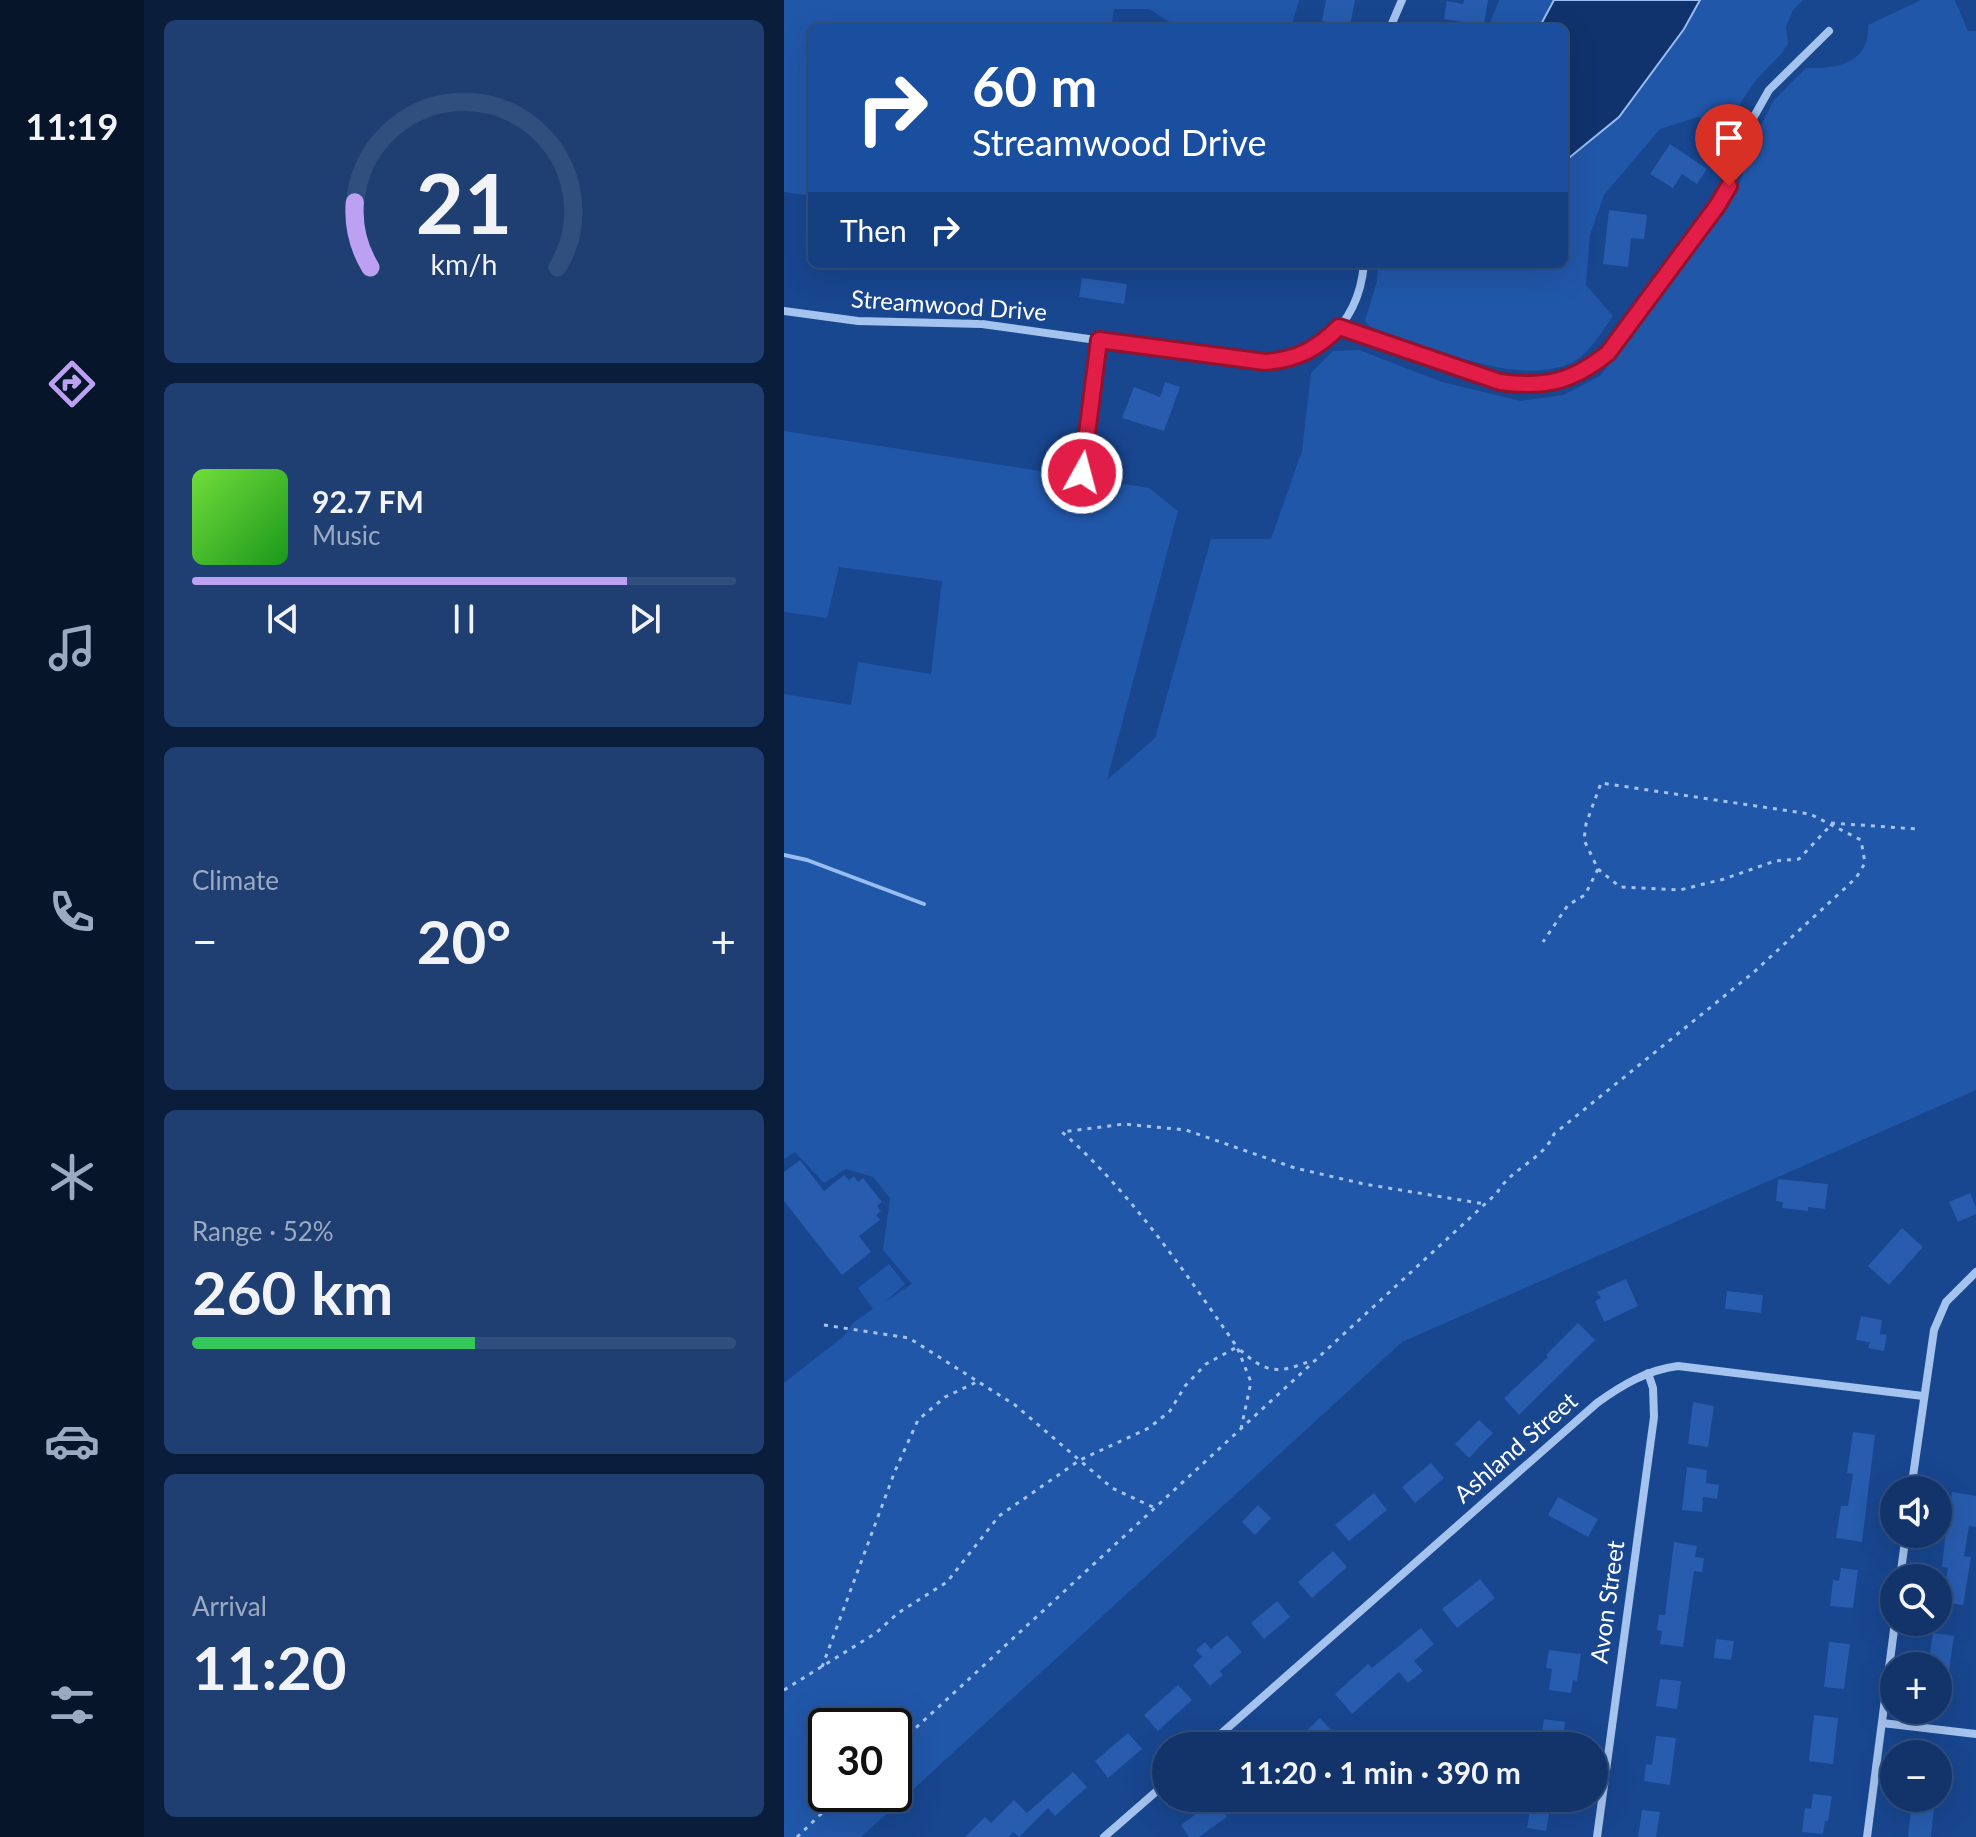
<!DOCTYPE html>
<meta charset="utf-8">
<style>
:root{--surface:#12346b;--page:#1f3f73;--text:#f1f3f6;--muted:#9caac1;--line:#314f7e;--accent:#bca0f2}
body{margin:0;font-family:Lato,sans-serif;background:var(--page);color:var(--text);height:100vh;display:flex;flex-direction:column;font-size:30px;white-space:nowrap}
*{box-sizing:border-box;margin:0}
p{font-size:26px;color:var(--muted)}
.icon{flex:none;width:44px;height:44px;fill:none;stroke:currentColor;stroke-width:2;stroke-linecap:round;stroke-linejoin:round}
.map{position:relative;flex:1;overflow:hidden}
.drawer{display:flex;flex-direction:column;gap:20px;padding:20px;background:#0a1d3b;width:640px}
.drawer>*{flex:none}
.hud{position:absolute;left:24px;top:24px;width:760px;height:244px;border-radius:12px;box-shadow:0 8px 32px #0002,0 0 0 2px var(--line);background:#1a4fa0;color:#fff;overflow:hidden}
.tools{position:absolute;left:1096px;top:1476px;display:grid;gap:16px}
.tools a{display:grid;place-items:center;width:72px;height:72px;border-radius:50%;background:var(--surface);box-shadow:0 8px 32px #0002,0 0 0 2px var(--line);font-size:40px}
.speed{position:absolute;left:24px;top:1708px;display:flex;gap:16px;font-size:40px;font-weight:700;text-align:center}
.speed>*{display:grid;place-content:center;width:104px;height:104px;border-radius:50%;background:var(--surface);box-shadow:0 8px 32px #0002,0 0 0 2px var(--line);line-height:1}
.speed .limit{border:4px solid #111;border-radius:12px;background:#fff;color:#111}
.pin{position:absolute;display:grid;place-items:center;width:68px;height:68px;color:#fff;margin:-82px -34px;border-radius:50% 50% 50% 0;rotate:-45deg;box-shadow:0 0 8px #0007}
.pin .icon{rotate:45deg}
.me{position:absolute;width:88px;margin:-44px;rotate:7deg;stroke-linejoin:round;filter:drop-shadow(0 0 6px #0008)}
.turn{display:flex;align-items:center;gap:28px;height:168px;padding:0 32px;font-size:36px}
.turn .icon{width:104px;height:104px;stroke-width:2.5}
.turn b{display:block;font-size:56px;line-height:68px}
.then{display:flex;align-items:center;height:76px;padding:0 32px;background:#0003;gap:16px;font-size:30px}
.big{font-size:60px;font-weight:700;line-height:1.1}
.drawer .widget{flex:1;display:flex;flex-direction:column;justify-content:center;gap:12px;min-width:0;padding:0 28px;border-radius:12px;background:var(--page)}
.drawer .dial{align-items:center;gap:0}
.dial svg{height:208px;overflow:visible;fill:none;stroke:var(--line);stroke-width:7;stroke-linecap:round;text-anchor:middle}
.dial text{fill:var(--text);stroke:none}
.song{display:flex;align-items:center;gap:24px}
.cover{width:96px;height:96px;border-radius:12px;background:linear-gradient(135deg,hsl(100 70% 55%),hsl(120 70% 35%))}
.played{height:8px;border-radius:4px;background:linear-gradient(90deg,var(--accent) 80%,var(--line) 80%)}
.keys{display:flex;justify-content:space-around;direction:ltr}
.heat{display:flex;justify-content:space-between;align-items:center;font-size:44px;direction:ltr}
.charge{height:12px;border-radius:6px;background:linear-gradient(90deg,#34c759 52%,var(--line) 0)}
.trip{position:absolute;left:368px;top:1732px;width:456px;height:80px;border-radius:40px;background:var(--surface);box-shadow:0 8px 32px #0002,0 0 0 2px var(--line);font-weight:700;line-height:80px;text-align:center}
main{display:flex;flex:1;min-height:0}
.menu{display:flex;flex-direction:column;width:144px;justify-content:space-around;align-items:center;background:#07152b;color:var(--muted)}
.menu .icon{width:56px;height:56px}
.menu .active{color:var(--accent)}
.menu b{font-size:36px;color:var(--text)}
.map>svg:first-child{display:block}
</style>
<main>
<nav class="menu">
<b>11:19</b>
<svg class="icon active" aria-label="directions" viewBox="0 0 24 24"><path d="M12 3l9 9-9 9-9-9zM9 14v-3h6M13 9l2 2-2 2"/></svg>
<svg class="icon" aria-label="music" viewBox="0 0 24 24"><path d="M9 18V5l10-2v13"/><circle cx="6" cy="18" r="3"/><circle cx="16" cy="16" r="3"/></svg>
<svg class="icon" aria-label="phone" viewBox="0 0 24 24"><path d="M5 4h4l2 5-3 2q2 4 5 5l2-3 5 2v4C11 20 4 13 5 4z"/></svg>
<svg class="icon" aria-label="climate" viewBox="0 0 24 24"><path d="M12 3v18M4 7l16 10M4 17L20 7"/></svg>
<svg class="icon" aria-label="car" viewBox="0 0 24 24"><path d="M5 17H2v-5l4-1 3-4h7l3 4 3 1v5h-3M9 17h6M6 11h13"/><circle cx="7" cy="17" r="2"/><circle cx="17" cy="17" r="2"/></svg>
<svg class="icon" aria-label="filters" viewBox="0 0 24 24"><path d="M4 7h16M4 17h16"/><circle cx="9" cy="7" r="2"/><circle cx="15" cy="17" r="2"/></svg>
</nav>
<section class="drawer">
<div class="widget dial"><svg viewBox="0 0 100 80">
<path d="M14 69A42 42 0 1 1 86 69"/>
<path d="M14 69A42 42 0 0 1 8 44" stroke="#bca0f2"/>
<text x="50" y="56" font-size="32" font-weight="700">21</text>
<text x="50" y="72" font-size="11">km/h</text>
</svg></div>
<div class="widget">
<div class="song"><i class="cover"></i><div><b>92.7 FM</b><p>Music</p></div></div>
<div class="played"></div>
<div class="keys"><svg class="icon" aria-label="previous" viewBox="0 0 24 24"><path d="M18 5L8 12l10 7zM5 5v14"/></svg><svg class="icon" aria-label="pause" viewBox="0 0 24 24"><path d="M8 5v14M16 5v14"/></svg><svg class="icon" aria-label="next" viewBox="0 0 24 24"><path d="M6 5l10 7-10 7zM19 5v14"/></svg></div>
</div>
<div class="widget"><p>Climate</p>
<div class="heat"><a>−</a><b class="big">20°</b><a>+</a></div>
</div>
<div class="widget"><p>Range · 52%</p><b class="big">260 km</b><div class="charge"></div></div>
<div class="widget"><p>Arrival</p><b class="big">11:20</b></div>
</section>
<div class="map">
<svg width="1192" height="1837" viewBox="0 0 1192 1837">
<rect width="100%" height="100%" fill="#18468f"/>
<path fill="#2157a9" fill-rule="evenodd" d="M0,0H515L507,28H395L365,9H330L327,28H28V196L0,192Z
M715,0H1019L1009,10L1002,27L1004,43L998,53L972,80L957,102L949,126L914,117L876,129L820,195L806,235L802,285L829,316C818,331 806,353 789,362C733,389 643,345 586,327L581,321L593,281L594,264H780V28H704Z
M1137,0H1171L1184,31H1192V1090L618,1342L77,1837H0V1383L60,1336L70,1322L89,1309L74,1288L105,1264L121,1284L101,1302L128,1284L99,1250L106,1198L89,1177L62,1169L40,1183L11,1152L0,1159V694L67,705L74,662L147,674L158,581L55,567L43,618L0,612V431L365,488L394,511L323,780L371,738L427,539H487L518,451L527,373L549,351L575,350L658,382L737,401L779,395L816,376L945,206L962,167L974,131L990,100L1022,68C1052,69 1086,64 1084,25ZM42,1726H110V1794H42Z"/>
<path fill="#10336d" stroke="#98bdf2" stroke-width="2" d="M770,0H916L900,29L835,117L780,162V28H755Z"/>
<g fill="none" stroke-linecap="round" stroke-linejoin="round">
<path stroke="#98bdf2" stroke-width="4" d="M0,855L23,860L140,904"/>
</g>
<path fill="#275cae" d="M542,0H571L566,26L538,21Z
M680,0H704L700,25L660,19L663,1L679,4Z
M886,144L923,169L913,184L898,174L889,188L866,174Z
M825,210L863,215L860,239L847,238L844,267L819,264Z
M298,278L343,284L340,304L295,297Z
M381,382L396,387L380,431L338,418L350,387L376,397Z
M16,1160L40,1191L60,1175L65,1180L70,1176L74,1182L79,1178L98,1202L93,1206L97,1211L92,1215L96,1220L75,1236L87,1252L58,1275L0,1201V1172Z
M994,1179L1044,1184L1041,1209L1024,1207V1211L998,1208L999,1202L992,1201Z
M1186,1193L1192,1207V1214L1174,1222L1165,1202Z
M1118,1228L1139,1247L1105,1285L1084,1266Z
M842,1279L854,1306L820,1322L811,1301L817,1298L813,1292Z
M943,1291L979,1295L977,1313L941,1309Z
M1077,1316L1098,1320L1096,1334L1103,1335L1100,1351L1084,1348L1086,1342L1072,1340Z
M794,1323L811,1340L735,1415L720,1398L764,1357L762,1355Z
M909,1402L930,1406L924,1447L904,1444Z
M695,1420L709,1433L685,1458L671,1444Z
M1069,1432L1091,1435L1078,1542L1052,1538L1057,1506H1064L1069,1474L1063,1473Z
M647,1463L660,1478L631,1503L618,1487Z
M903,1467L923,1470L922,1483L935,1485L933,1499L919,1497L918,1512L898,1510Z
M1168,1492L1192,1496V1527L1185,1526L1180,1556L1187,1557L1179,1605L1158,1602L1164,1568L1158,1567L1161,1539Z
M590,1493L603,1510L565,1541L551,1525Z
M774,1497L814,1519L804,1537L764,1515Z
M474,1505L487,1518L471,1535L458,1522Z
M890,1542L913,1546L911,1557L920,1558L918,1572L910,1571L899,1647L876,1644L878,1631L873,1630L875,1615H881Z
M549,1551L563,1567L528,1598L514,1582Z
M1057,1568L1074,1570L1069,1608L1046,1606L1049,1580L1055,1581Z
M696,1579L711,1598L673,1628L658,1609Z
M493,1601L506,1617L480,1639L467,1623Z
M637,1628L650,1644L630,1661L639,1671L624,1683L615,1672L568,1714L551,1694L584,1664L588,1668Z
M1149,1633L1170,1636L1161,1698L1154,1697V1666H1144Z
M443,1635L458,1652L436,1671L439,1675L426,1686L409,1665L418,1657L412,1650L421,1642L427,1649Z
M932,1639L950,1641L947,1660L930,1658Z
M1045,1642L1066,1644L1060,1689L1040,1687Z
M765,1650L797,1654L793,1681L789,1680L787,1693L765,1690L768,1669L762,1668Z
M876,1679L897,1681L893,1709L872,1706Z
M394,1685L408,1700L374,1731L360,1715Z
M1030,1715L1054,1718L1049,1764L1025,1761Z
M536,1718L562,1746H506Z
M760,1719L781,1722L778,1746H756Z
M344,1733L358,1749L324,1778L311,1761Z
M872,1736L892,1738L886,1785L860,1781L862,1764L868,1765Z
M289,1772L303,1787L271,1816L264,1808L235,1837L229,1832L225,1837H181L201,1817L207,1823L230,1800L243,1813Z
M1029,1794L1048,1796L1044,1821H1041L1039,1834L1018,1832L1021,1808L1027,1809Z
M748,1798H768L762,1831L743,1828Z
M1128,1798H1151L1147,1837H1124Z
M431,1800L443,1817L415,1837H405L397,1825Z
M858,1810L876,1812L872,1837H854Z"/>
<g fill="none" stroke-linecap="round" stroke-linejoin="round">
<path stroke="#a5c3ef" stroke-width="3" stroke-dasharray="4 6" stroke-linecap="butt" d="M1047,823L1133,829
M814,869L836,887L896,890L940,879L991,861L1015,859L1046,826
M40,1325L125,1338L231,1405L328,1488L371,1508
M457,1429L467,1382L453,1347C481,1373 492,1375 529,1360
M38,1667L111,1471L134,1420L161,1397L195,1381
M0,1690L92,1633L114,1613L163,1582L215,1516L296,1460L365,1428L386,1411L401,1386L422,1364L453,1347C401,1272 346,1191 278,1132L340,1124L402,1130L511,1168L580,1184L701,1204
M110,1748L713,1193C727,1168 759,1160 770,1134L970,972L1072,878L1081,863L1077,840L1026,814L817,783L802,824L800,840L814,869L801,895L784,905L759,942
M13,1837L58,1794"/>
<path stroke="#a5c3ef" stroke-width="8" d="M606,28L618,0
M0,311L74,321L198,324L462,361C527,367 574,329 580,264
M555,327L716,382C771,389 805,377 839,333L933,206L953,169L968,120L985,90L1045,31
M298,473L315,340
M1127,1490L1150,1330L1162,1302L1192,1272
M1116,1578L1122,1534
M1098,1723L1192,1734
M423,1746L813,1403C838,1385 863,1370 894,1366L1139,1396
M320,1837L382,1783
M813,1837L870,1417L869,1388L864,1373
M1083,1837L1111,1622"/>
</g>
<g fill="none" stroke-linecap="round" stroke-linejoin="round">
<defs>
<path id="route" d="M298,473L315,340L481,362C512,360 533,349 555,327L716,382C761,388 788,382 824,353L933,206L945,186"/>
</defs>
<use href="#route" stroke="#92132f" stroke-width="20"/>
<use href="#route" stroke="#e11d48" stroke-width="14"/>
</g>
<g text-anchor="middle" stroke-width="8" stroke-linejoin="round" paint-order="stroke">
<g font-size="24" fill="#fff" stroke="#18468f">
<text transform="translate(165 306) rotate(4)" y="8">Streamwood Drive</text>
<text transform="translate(732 1448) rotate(-41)" y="8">Ashland Street</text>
<text transform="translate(824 1602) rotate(-82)" y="8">Avon Street</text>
</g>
</g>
</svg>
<div class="tools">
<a><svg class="icon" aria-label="sound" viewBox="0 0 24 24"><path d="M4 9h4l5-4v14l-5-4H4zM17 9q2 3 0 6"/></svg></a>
<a><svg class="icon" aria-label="search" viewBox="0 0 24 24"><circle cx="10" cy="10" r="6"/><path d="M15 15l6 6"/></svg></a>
<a>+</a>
<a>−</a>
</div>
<div class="speed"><div class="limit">30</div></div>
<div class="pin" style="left:945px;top:186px;background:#d93025"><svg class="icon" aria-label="arrive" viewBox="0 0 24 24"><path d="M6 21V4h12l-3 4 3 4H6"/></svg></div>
<svg class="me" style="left:298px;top:473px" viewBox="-20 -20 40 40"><circle r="17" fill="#e11d48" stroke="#fff" stroke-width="3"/><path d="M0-11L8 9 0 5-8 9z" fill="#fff"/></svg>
<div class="trip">11:20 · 1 min · 390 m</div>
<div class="hud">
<div class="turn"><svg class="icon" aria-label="right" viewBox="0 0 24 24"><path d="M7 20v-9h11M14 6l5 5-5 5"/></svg><div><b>60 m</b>Streamwood Drive</div></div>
<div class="then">Then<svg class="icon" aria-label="right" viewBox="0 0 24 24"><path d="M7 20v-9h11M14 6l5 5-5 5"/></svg></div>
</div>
</div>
</main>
